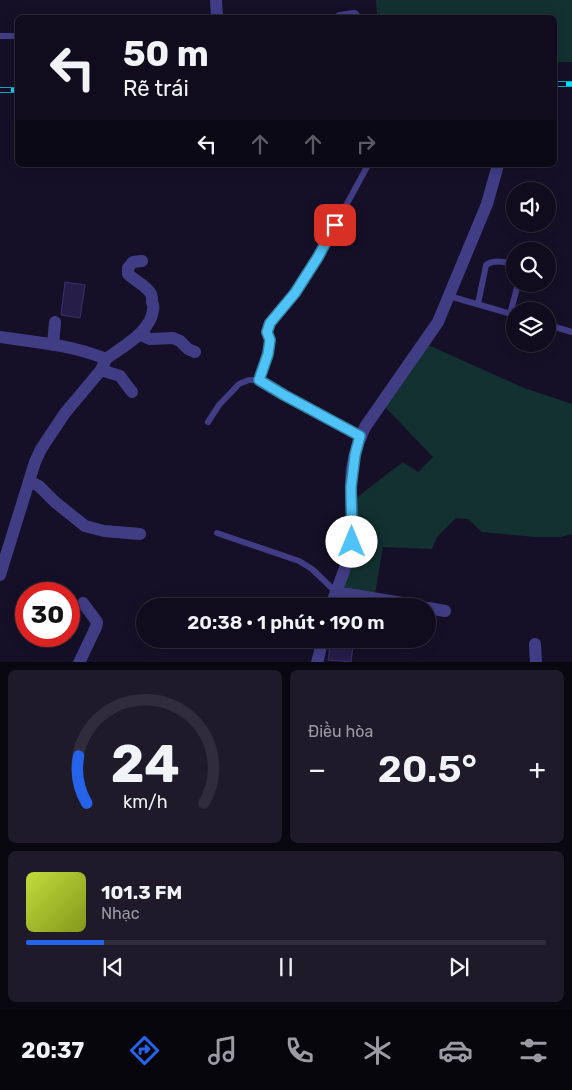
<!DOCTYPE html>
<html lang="vi">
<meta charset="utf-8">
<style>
:root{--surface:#100c1d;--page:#1e1a2a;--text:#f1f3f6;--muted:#9c9ba4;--line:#302c3b;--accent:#2563eb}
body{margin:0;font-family:Rubik,sans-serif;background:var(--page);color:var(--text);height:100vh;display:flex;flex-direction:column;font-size:19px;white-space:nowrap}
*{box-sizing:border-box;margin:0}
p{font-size:16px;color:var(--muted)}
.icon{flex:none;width:28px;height:28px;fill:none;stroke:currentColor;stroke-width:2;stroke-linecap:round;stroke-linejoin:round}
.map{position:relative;height:662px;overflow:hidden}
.drawer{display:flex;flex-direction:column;gap:8px;padding:8px;background:#090710;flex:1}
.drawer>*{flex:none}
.guide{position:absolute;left:15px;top:15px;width:542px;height:152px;border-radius:8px;box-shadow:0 2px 12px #0003,0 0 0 1px var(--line);background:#100c1d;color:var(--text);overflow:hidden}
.controls{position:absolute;left:506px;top:182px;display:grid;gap:10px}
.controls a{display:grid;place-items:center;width:50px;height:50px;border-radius:50%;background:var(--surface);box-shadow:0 2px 12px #0003,0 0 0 1px var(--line);font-size:25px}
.speed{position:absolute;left:15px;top:582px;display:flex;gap:10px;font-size:25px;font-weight:700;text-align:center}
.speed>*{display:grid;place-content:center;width:65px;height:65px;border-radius:50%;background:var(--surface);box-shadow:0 2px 12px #0003,0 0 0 1px var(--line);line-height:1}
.speed .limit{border:8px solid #d22;background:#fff;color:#111}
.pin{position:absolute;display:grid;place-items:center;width:42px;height:42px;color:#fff;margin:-21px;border-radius:10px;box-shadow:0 2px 8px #0006}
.me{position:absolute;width:55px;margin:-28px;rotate:0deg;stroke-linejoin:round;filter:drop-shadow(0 0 4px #0008)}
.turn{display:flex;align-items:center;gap:18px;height:105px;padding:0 25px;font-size:22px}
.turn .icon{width:65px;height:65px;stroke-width:2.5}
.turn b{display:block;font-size:35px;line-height:42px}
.lanes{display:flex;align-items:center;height:48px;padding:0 25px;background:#0003;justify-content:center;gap:25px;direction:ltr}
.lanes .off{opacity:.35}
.big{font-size:38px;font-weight:600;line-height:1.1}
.drawer .widget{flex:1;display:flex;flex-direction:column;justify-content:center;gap:8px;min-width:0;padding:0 18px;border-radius:8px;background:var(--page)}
.drawer .dial{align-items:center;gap:0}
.dial svg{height:130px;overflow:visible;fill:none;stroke:var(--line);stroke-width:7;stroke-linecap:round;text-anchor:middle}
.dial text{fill:var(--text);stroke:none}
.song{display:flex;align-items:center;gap:15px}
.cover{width:60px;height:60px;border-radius:8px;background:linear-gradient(135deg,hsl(70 70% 55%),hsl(70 70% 35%))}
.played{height:5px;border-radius:2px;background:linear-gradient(90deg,var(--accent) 15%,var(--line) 15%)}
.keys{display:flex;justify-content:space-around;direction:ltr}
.heat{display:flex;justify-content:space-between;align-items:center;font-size:28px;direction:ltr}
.drawer .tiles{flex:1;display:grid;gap:8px;grid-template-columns:1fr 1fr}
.widget:last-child{grid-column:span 2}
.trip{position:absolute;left:136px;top:598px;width:300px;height:50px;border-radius:25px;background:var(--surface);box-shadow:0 2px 12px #0003,0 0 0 1px var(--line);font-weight:600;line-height:50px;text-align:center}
.menu{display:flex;height:80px;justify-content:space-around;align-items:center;background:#06050c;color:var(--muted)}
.menu .icon{width:35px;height:35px}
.menu .current{color:var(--accent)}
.menu b{font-size:22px;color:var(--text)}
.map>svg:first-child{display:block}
</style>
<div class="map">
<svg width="572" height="663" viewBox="0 0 572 663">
<rect width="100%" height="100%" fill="#151027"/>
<path fill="#133131" d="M376,0H572V62H555V18L377,17Z
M428,345L524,388L572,404V534L561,537H535L482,532L468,519L456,518L437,537L432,549L383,547L375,594L342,588L356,498L403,462L418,472L433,457L385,407Z"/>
<path fill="#261d48" stroke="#3e2f73" d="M65,282L85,285L80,318L61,315Z
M331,639H354L351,662L328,660Z"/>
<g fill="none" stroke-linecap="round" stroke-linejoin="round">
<path stroke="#413d85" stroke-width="6" d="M0,36H18
M449,296L515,315
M478,304L486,265C494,259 505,262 515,264
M510,314L518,284
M548,325L572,332
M259,380L269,354L270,340L267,332L270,323L295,293L318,257L368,165
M208,422L219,405L239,384L249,380H259L283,395L361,436
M217,533L299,561L312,569L336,592"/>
<path stroke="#413d85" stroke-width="12" d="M216,0L217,18
M340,18L354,16
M139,334L150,339L173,338L180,341L188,349L195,352
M0,337C35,342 73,345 106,359C122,347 151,332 153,310C154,307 153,304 152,302C152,300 152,296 151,294C146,285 135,281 128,274V268L133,262L142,261
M53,345L55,322
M101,370L120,376L132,392
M29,481L39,486L55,502L85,526L104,531L140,534
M0,575L35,462L41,449L65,413L101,370L106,359
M336,592L420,606
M331,606C338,584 348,567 351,544C354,527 351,508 351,490C350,469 356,446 365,427L438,322L487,204L498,165
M428,608L445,611
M535,644L536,663
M79,663L96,627L97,622L83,603
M317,663L323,639"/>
<defs>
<path id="rail" d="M555,84H572
M0,90H18"/>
</defs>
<use href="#rail" stroke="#09dcf9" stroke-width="5.5"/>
<use href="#rail" stroke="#151027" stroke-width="4" stroke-dasharray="11" stroke-linecap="butt"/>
</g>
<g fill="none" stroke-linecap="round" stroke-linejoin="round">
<defs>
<path id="route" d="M335,225L318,257L295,293L270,323L267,332L270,340L268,354L259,380L284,395L360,436L355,455L351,487L352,542"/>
</defs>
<use href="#route" stroke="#337fa1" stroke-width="12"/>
<use href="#route" stroke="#4fc3f7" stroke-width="9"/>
</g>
</svg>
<div class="controls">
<a><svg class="icon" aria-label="sound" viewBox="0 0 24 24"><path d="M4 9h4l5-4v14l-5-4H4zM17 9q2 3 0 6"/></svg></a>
<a><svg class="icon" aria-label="search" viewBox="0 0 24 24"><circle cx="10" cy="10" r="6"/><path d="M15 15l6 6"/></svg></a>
<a><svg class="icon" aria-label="layers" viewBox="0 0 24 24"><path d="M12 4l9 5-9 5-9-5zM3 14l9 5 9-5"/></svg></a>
</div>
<div class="speed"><div class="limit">30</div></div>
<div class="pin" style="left:335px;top:225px;background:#d93025"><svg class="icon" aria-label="arrive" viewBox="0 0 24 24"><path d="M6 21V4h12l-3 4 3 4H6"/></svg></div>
<svg class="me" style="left:352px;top:542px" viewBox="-20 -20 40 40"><circle r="19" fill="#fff"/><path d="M0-13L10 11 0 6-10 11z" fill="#4fc3f7"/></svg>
<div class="trip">20:38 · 1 phút · 190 m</div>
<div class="guide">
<div class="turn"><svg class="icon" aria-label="left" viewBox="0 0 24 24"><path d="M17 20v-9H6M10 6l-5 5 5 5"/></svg><div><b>50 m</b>Rẽ trái</div></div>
<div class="lanes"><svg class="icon" aria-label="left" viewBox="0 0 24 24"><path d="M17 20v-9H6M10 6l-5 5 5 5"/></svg><svg class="icon off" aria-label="ahead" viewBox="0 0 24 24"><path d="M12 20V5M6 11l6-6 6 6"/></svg><svg class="icon off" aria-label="ahead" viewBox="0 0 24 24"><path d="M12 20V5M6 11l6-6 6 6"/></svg><svg class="icon off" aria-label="right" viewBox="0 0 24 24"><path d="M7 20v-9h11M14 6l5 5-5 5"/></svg></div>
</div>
</div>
<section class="drawer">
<div class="tiles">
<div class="widget dial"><svg viewBox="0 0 100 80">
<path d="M14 69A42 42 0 1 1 86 69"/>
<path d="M14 69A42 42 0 0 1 9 40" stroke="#2563eb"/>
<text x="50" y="56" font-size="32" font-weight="700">24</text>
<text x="50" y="72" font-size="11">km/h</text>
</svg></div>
<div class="widget"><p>Điều hòa</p>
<div class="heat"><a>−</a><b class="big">20.5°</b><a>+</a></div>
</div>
<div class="widget">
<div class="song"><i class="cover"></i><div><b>101.3 FM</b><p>Nhạc</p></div></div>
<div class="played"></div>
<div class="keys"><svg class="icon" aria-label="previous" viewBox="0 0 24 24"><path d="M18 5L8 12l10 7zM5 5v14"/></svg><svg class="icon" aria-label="pause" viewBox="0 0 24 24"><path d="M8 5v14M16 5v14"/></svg><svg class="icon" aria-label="next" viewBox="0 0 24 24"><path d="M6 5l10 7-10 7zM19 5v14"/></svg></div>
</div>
</div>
</section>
<nav class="menu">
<b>20:37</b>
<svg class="icon current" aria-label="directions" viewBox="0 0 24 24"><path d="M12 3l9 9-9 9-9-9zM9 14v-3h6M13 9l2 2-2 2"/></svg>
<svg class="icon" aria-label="music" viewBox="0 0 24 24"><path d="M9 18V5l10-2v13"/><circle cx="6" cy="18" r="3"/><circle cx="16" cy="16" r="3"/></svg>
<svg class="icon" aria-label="phone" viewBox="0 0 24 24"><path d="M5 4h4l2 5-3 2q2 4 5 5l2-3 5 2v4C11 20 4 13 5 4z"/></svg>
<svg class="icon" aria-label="climate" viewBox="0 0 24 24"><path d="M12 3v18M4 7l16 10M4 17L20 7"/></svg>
<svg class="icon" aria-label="car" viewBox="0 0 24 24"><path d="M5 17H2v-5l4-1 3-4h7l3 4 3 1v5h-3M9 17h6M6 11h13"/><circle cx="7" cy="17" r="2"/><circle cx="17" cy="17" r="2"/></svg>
<svg class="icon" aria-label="filters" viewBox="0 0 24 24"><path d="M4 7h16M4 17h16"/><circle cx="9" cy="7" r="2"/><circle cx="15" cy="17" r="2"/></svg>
</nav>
